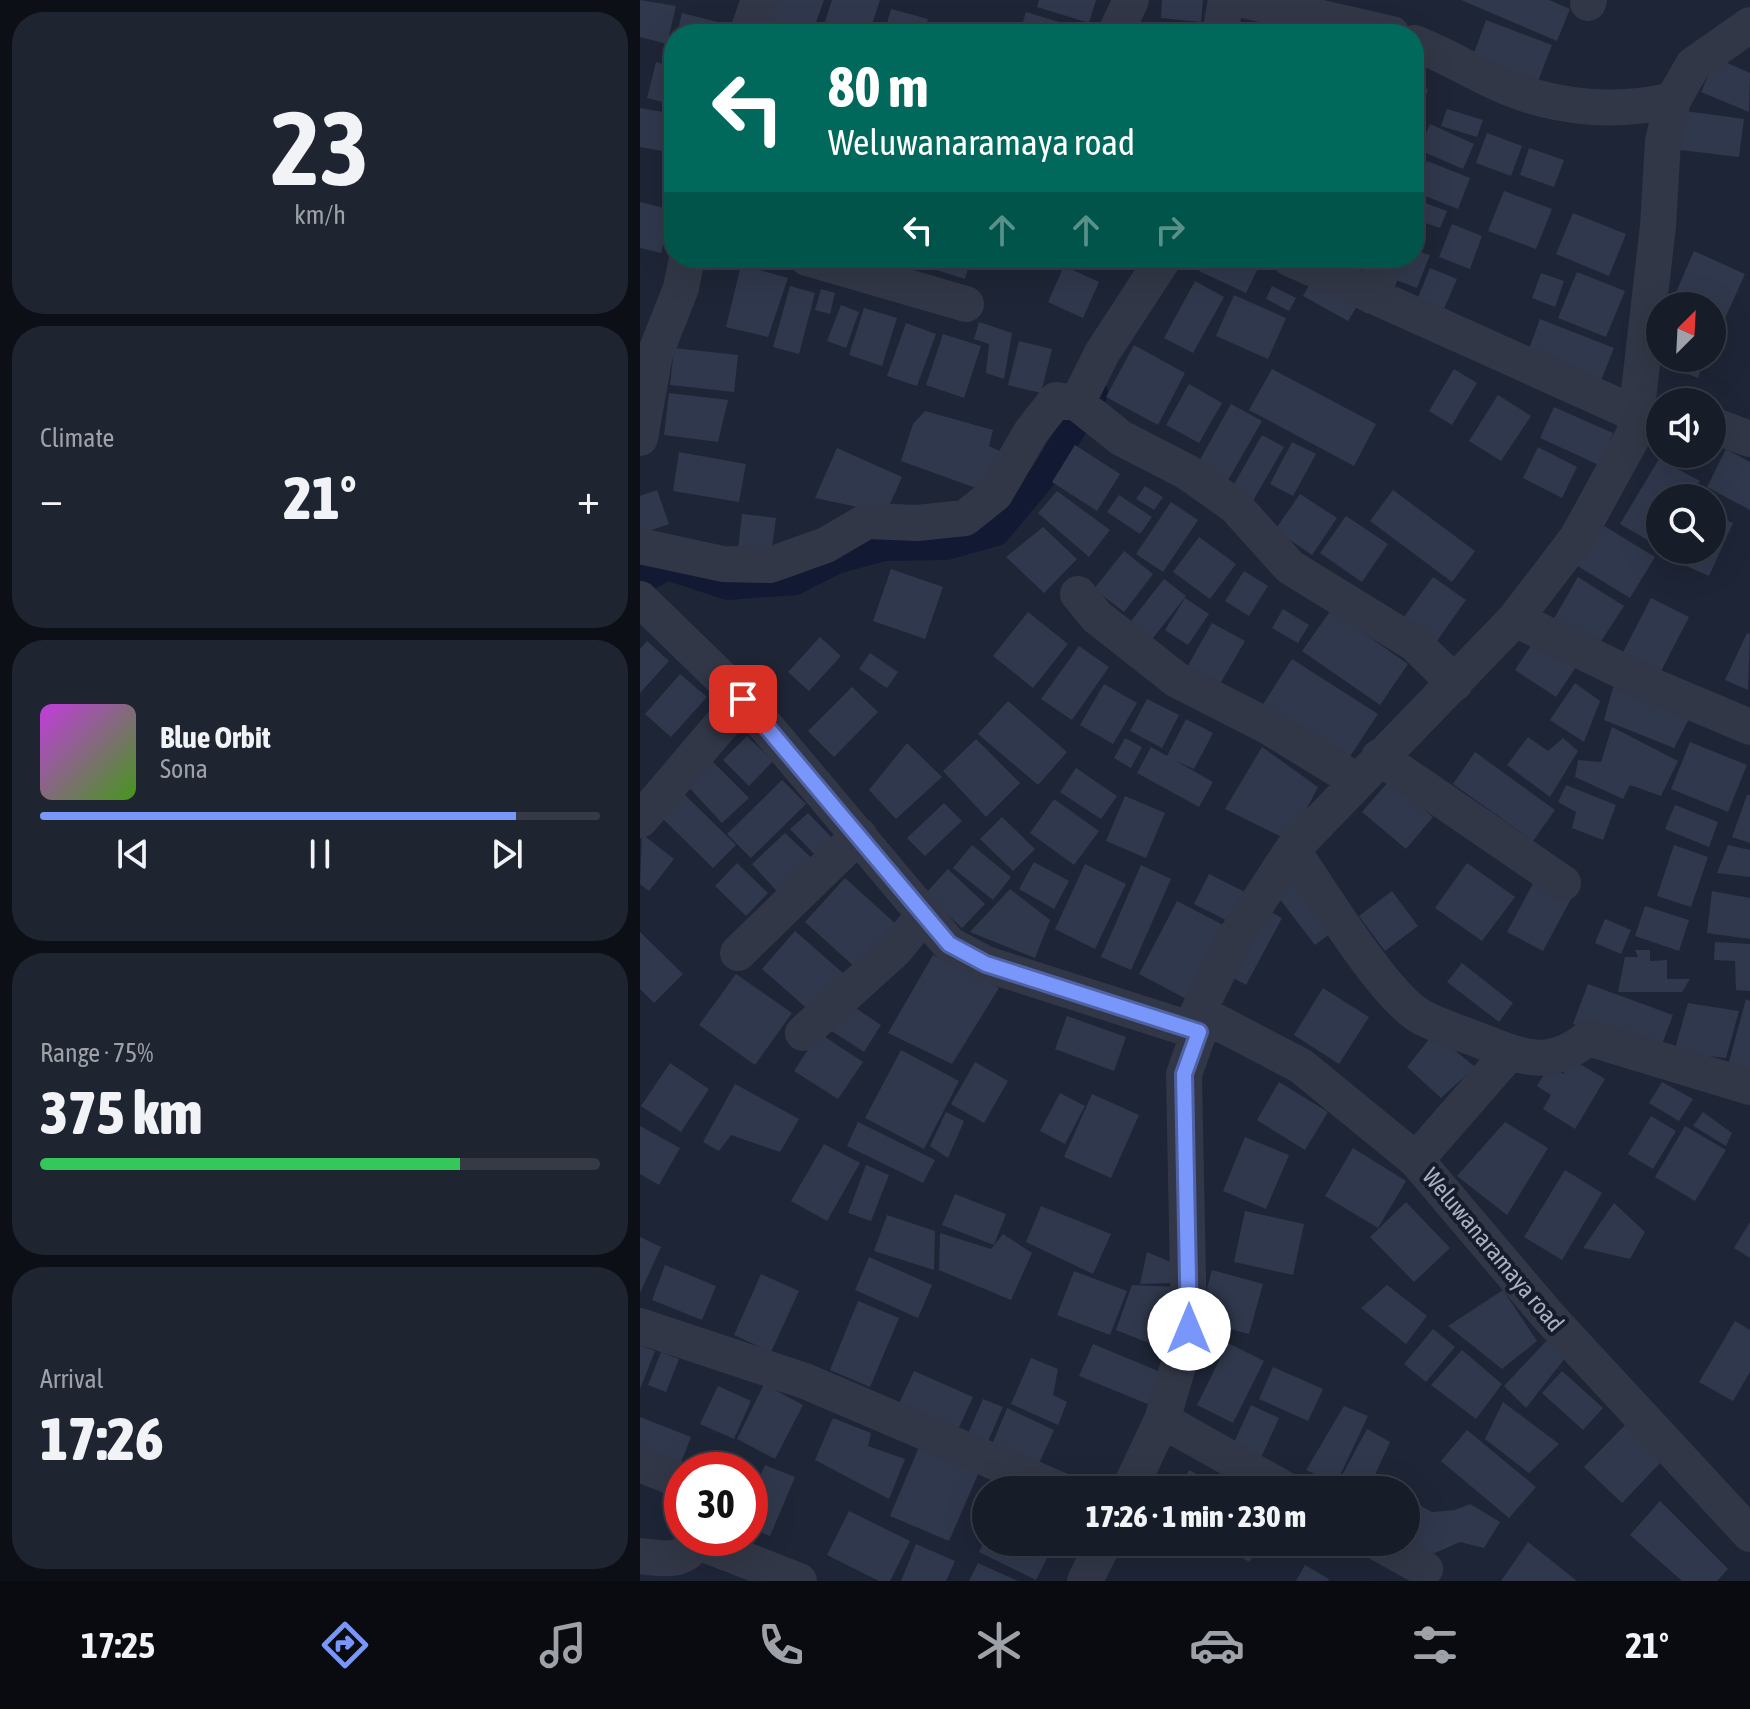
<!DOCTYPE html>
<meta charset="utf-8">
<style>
:root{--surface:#161c28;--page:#1f2530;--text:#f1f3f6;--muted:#9ea1a8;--line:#353a45;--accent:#7996fb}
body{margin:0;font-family:"Asap Condensed",sans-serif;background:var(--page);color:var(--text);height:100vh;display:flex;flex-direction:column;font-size:30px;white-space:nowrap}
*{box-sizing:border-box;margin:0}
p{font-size:26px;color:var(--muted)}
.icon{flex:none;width:44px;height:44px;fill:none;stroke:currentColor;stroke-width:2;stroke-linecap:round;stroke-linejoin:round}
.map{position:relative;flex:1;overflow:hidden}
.panel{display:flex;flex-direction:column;gap:12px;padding:12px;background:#0c0f16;width:640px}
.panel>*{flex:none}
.guide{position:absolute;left:24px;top:24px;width:760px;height:244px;border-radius:32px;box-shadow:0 8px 32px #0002,0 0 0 2px var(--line);background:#00695c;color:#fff;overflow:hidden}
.needle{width:52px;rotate:24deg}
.fabs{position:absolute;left:1006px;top:292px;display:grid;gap:16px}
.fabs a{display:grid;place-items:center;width:80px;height:80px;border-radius:50%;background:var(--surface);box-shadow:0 8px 32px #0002,0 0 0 2px var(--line);font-size:40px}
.speed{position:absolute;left:24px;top:1452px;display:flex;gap:16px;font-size:40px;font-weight:700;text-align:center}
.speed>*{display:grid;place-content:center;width:104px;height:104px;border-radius:50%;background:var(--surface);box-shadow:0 8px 32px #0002,0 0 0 2px var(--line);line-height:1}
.speed .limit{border:12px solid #d22;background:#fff;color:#111}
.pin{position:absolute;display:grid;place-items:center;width:68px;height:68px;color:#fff;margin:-34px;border-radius:16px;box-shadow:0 4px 12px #0006}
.me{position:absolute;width:88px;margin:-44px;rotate:0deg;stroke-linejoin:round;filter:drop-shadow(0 0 6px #0008)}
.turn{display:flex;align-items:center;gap:28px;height:168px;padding:0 32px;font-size:36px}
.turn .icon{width:104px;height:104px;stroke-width:2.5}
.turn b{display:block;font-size:56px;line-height:68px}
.lanes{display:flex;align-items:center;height:76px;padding:0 32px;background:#0003;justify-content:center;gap:40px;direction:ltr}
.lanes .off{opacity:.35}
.big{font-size:60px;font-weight:800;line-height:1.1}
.panel .card{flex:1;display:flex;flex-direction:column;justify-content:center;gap:12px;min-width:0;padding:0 28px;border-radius:32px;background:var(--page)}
.panel .dial{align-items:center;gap:0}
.dial b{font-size:104px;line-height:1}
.song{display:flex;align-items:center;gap:24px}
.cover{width:96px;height:96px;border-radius:12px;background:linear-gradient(135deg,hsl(290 70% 55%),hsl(100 70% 35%))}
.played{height:8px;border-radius:4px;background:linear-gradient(90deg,var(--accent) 85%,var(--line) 85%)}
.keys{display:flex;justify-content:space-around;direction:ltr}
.heat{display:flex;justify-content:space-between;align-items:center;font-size:44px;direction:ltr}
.charge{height:12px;border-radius:6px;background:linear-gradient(90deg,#34c759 75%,var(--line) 0)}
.trip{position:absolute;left:332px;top:1476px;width:448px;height:80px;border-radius:40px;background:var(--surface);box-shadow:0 8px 32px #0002,0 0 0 2px var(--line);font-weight:800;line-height:80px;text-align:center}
.tabs{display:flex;height:128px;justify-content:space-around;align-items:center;background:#090b10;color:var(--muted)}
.tabs .icon{width:56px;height:56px}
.tabs .current{color:var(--accent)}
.tabs b{font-size:36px;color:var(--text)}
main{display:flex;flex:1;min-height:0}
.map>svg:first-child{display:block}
</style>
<main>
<section class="panel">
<div class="card dial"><b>23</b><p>km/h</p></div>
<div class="card"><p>Climate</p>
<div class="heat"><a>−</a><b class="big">21°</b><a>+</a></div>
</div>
<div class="card">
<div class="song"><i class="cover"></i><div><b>Blue Orbit</b><p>Sona</p></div></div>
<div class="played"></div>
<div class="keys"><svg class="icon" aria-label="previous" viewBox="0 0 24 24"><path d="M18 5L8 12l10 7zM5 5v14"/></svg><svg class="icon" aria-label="pause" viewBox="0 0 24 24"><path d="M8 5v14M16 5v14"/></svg><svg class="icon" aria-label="next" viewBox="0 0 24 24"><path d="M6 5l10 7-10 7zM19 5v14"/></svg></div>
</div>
<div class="card"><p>Range · 75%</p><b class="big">375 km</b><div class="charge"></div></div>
<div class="card"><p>Arrival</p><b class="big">17:26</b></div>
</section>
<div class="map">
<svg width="1110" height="1581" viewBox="0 0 1110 1581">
<rect width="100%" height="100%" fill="#1e2536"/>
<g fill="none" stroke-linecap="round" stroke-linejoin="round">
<path stroke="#121a33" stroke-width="28" d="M0,581L27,566L88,586L155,581L196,560L244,547L306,546L356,532L404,475L454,393"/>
</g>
<path fill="#30384d" d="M0,0L36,6L27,44L0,37Z
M125,0H184L172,34H138L116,29Z
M192,0H240L229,34H181Z
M399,0H456L449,23L397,7Z
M522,0H563L561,22L521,18Z
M821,0H909L930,9L917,41Z
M251,9L288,19L284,34H244Z
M386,12L446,30L445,34H379Z
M42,13L89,25L87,34H37Z
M846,20L912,45L896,86L831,61Z
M333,24L370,33V34H330Z
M515,26L558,30V34H514Z
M1076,58L1110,73L1109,112L1061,92Z
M16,62L34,67V105L7,98Z
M774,84L788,89L775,128H774Z
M0,108L34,114V153L0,147Z
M807,109L843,120L837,137L801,126Z
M1045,111L1104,119L1099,157L1040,150Z
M790,124L834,144L823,169L779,150Z
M847,133L882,146L871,176L836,163Z
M889,148L924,160L914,187L880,175Z
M787,161L830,178L818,209L775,192Z
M864,191L912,209L896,249L848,231Z
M774,199L807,211L800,228L774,219Z
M0,202L32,210L21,253L0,248Z
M933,213L986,234L969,276L916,254Z
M812,224L842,236L830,269L799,257Z
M774,250L790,255L777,288L745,276L752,258H774Z
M1054,251L1105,274L1077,336L1072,334V306H1030Z
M280,258H331L325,279L278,264Z
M566,258H623L606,293L559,271Z
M101,265L148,278L128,337L86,327Z
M424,266L459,282L443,318L408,302Z
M790,268L817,279L803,311L777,300Z
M937,272L985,291L966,337L918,318Z
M901,273L924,281L915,307L892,298Z
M675,275L720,301L708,321L663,296Z
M555,281L584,297L553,353L524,338Z
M150,286L175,293L159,354L133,347Z
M632,286L656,298L649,311L626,299Z
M181,289L195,293L190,314L175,310Z
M594,295L646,318L628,359L576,336Z
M201,305L219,312L206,348L187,341Z
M224,308L257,318L242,366L209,355Z
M900,319L974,348L958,388L885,360Z
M339,322L372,333L364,379L346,373L349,344L334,339Z
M266,323L296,334L277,386L247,376Z
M303,334L341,346L324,398L286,385Z
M379,341L412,349L401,393L368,385Z
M494,345L545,373L518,425L466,397Z
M34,348L98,355L94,392L30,385Z
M1020,358H1065L1058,378L1011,360Z
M632,369L736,424L714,466L609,410Z
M814,369L837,383L812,425L789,411Z
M549,384L582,403L559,443L526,425Z
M29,393L88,400L78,442L24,435Z
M858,395L891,416L861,461L829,441Z
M591,404L622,421L587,482L557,465Z
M914,407L973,433L959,465L900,438Z
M285,411L353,430L349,446L366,454L347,492L261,461L273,424Z
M622,435L644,447L610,506L589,493Z
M652,442L676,454L653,496L630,484Z
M435,445L480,474L457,511L412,482Z
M898,447L937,467L922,498L883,478Z
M197,448L262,477L246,513L175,498Z
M1086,449L1110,462V510L1067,487Z
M39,452L106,464L99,502L33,491Z
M1019,459L1060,481L1048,498H1020V538L1016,545L980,524Z
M505,486L523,497L514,510L496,499Z
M17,490L29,524L0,534V496Z
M753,490L835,551L812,582L730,521Z
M417,491L470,530L449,557L398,513Z
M660,494L697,518L672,555L635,530Z
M479,495L512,517L500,534L467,512Z
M531,502L558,520L523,572L496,554Z
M102,514L136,518L131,554L98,550Z
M1072,514L1093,523L1069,576L1035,561L1040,550H1072Z
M706,516L748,544L722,582L680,553Z
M956,521L1015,557L990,598L931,562Z
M403,527L437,559L404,593L366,557Z
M559,537L596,564L570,599L533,572Z
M484,551L513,574L484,612L454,589Z
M251,569L303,587L285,639L233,621Z
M604,571L628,586L609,616L585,601Z
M793,577L826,600L794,645L761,621Z
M938,577L984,606L952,655L909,627Z
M524,579L546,596L509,643L487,626Z
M545,598L569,614L548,645L525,630Z
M1011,598L1049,617L1018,677L980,658Z
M643,609L669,625L658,643L632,628Z
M691,610L768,664L740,705L662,651Z
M388,612L428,644L393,688L353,656Z
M572,623L605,641L577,689L545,671Z
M1107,633L1110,634L1108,690L1085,680Z
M180,637L201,656L169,691L148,672Z
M896,638L938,664L916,697L875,670Z
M7,641L29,661L0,693V649Z
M439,646L469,667L432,720L401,699Z
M230,653L258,672L247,688L219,669Z
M652,659L738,714L705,764L620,709Z
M977,673L1052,713L1034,748L964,720Z
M40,674L67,697L31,737L5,714Z
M935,683L960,701L944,742L910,720Z
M464,684L497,703L473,744L440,725Z
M212,687L238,712L194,757L168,731Z
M507,699L539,715L522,748L490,731Z
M368,701L427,752L398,785L338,734Z
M546,719L573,733L554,769L536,761L573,782L559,807L497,773L511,747L527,756Z
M972,727L1038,761L1021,796L990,785L983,799L935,777L938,760L961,762Z
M107,736L133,761L109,786L83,760Z
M888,737L908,751L923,738L938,751L910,797L867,765Z
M485,738L502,747L491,768L474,758Z
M336,739L380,783L346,817L303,771Z
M1050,742L1107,765L1088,812L1031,789Z
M267,743L302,777L256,819L229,790Z
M622,747L678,787L650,841L585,809Z
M835,752L915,810L893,841L813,784Z
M65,754L109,798L82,823L40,778Z
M436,768L477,796L461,819L420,792Z
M142,780L166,804L111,858L87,834Z
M749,781L793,817L766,849L722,812Z
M926,785L976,805L963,840L932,828L936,812L918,802Z
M44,794L96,845L73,868L21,817Z
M1107,795H1110V843L1092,837Z
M485,796L525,813L506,858L466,841Z
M414,799L459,831L434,865L390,833Z
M304,803L322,821L285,856L267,838Z
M1035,805L1078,822L1069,847L1025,829Z
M168,813L195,841L178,858L150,829Z
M362,817L395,849L373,871L340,839Z
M145,833L179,865L143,898L112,864Z
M2,834L34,859L9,891L0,884Z
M332,845L371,877L353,900L313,868Z
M1034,845L1068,857L1051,907L1017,896Z
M1088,845L1110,850V877L1077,873Z
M394,862L429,881L414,909L379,889Z
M97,863L128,893L106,916L75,886Z
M827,863L875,897L842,941L795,908Z
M445,864L486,884L455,949L415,929Z
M501,865L531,879L491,970L461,957Z
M652,868L698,928L675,945L629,885Z
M308,869L345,904L322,928L285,894Z
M569,874L611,895L596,925L554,904Z
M205,878L257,925L217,969L165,922Z
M896,878L932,897L903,951L867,932Z
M370,889L410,920L395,958L330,932Z
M752,891L778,926L745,951L719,916Z
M1072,891L1110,898V939L1067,933Z
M537,901L593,930L554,1003L499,974Z
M618,905L642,918L606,985L583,972Z
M1005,906L1049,920L1039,951L995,936Z
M965,919L991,930L981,954L955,943Z
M155,931L204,974L171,1012L122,969Z
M0,932L43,974L14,1003L0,989Z
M1075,942L1110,944V991L1096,990L1095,961L1074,960Z
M995,950H1010V961L1027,960V979H1050L1042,992H978L985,957H998Z
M293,955L359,988L312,1064L248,1033Z
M822,963L873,1003L859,1022L807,982Z
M96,974L152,1013L115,1065L59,1025Z
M948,984L1033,1015L1018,1055L933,1024Z
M683,988L729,1017L699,1064L654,1035Z
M1106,999L1110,1001V1078L1087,1069Z
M208,1003L241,1025L224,1052L190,1030Z
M1048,1003L1099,1011L1086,1058L1034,1052Z
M427,1016L486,1037L474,1071L415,1049Z
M179,1033L223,1062L198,1099L154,1071Z
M794,1033L835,1067L801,1098L767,1067Z
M261,1050L319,1081L284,1149L225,1118Z
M932,1059L965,1079L935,1129L903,1109L911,1095L897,1086L909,1066L923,1074Z
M335,1062L368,1081L344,1123L311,1104Z
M30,1063L69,1089L41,1132L1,1106Z
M639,1082L688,1112L665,1150L617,1120Z
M1022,1082L1053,1099L1039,1121L1009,1103Z
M95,1084L159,1119L140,1152L91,1135L79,1151L63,1142Z
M420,1093L445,1106L425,1144L400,1131Z
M452,1094L499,1115L471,1178L424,1157Z
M306,1112L324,1121L308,1158L290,1146Z
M1063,1112L1092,1133L1086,1146L1053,1126Z
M1011,1116L1036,1131L1013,1169L988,1154Z
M218,1122L295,1160L283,1183L207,1146Z
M865,1122L908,1148L867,1215L817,1176Z
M0,1126L40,1148L19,1185L0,1174Z
M1045,1126L1086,1150L1055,1201L1015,1177Z
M605,1137L649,1155L626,1209L583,1191Z
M184,1144L220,1163L187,1221L151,1201Z
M713,1148L766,1181L738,1228L685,1196Z
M226,1165L249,1175L231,1221L208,1213Z
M925,1170L962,1193L922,1260L884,1237Z
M315,1194L366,1214L354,1245L302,1225Z
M766,1202L810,1248L774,1282L730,1237Z
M974,1203L1005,1232L990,1259L943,1248Z
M401,1206L471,1234L453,1274L386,1242Z
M605,1211L664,1224L653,1275L594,1262Z
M247,1215L295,1231L294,1270L234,1251Z
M1110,1222V1258L1094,1248Z
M300,1233L351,1249L363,1234L392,1253L371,1300L299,1270Z
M0,1237L21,1247L0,1293Z
M507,1252L540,1266L533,1283L500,1284Z
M229,1257L292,1285L278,1318L215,1290Z
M25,1265L76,1286L62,1320L12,1300Z
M572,1270L623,1284L609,1334L558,1321Z
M434,1271L487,1291L470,1335L417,1315Z
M121,1274L159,1291L131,1352L94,1335Z
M492,1285L533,1287L529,1314L538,1325L529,1351L476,1330Z
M747,1285L787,1316L766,1344L721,1308Z
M863,1290L897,1341L862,1369L808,1326Z
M218,1301L259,1318L230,1387L190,1370Z
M1095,1321L1110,1330V1372L1093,1401L1059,1382Z
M793,1329L815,1347L786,1382L764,1364Z
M910,1337L929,1353L886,1408L864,1386Z
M588,1343L624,1361L593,1423L557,1405Z
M453,1344L523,1373L510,1405L439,1376Z
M0,1345L15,1351L0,1389Z
M822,1350L862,1384L836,1419L791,1385Z
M21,1352L39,1359L26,1392L8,1385Z
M391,1358L418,1369L413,1395L427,1402L418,1425L371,1404Z
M633,1367L683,1389L668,1421L619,1399Z
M274,1371L333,1397L315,1436L256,1410Z
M922,1371L963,1408L943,1430L902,1393Z
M124,1384L163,1405L135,1459L97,1439Z
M78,1386L111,1401L94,1439L60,1424Z
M343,1399L363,1407L346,1446L326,1438Z
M863,1402L919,1444L889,1473L845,1439Z
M611,1405L639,1418L620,1460L592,1447Z
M704,1406L728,1416L696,1484L666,1470Z
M367,1408L414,1430L397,1468L350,1450Z
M0,1417L51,1437L40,1465L0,1449Z
M193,1418L231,1433L228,1446L265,1459L249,1499L175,1460Z
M985,1425L1022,1461L982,1503L944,1467Z
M727,1429L750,1442L728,1490H694Z
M827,1430L896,1487L869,1518L801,1461Z
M279,1447L339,1472L309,1541L250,1516Z
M125,1465L155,1477L130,1536L110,1528V1500Z
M549,1470L586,1490H538Z
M766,1498L792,1512L815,1510L830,1504L860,1522L844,1548L820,1542L788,1556L766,1542Z
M1020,1501L1088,1569L1077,1581H1042L990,1535Z
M209,1511L270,1541L250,1581H239L187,1555Z
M346,1537V1542H415L396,1580L339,1552Z
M578,1542H623L609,1562Z
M659,1542H698L691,1557Z
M888,1542L937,1581H861Z
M276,1544L315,1561L306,1581H261Z
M338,1563L378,1581H329Z
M665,1565L689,1579L688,1581H656Z"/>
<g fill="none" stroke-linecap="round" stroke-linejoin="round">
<path stroke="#323747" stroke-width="36" d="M603,0L752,34
M948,3L949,0
M107,34L119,0
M475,34L491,0
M580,34L586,0
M774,43C807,55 836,75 869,88C920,109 979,113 1033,100
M167,258L326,304
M649,258L998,415
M732,296L747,258
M437,403L462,353L524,258
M1072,425L1110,439
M0,438L15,354L41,288L47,258
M0,546L83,564L130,565L186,545L227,521L277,523L325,518L355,494L391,432L416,400L437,403L481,438L547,472L595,506L650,567L775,644L815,683
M438,594L457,617L537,680L629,727L717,781
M0,599L103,699L309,944L346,964L559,1032
M875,619L1015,687L1110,727
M739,757L923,883
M0,820L103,699
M652,850C681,891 740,990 778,1015C798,1027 825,1034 846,1043C887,1060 912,1067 948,1038L1110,1087
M98,953L219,835
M558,1012L661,1066L776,1160L909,1317L1110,1534
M163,1033L254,951L285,914
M776,1160L870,1052
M0,1326L165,1381L420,1490
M522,1420L646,1490
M0,1464L42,1481
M489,1490L522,1420L549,1329L544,1074L559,1032L558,1012L596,936L652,850L875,619L937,538L994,434L1018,226L1023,141L1033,100L1053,65L1110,25
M56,1541L159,1581
M737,1542L785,1569
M0,1556C22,1559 48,1564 56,1538
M445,1581L464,1542"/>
</g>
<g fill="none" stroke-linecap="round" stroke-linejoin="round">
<defs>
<path id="route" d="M103,699L309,944L346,964L559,1032L544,1074L549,1329"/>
</defs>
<use href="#route" stroke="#4f62a3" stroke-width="20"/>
<use href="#route" stroke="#7996fb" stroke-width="14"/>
</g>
<g text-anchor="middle" stroke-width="8" stroke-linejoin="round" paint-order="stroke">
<g font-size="24" fill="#abb1c4" stroke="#171c2b">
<text transform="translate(853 1250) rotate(50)" y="8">Weluwanaramaya road</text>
</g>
</g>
</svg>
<div class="fabs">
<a><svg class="needle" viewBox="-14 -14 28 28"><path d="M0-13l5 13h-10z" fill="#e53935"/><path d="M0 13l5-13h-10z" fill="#9ea1a8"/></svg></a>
<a><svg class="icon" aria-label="sound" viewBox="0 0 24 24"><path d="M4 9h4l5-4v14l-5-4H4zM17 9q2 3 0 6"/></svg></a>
<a><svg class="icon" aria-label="search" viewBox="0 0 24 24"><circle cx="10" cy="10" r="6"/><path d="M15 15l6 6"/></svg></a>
</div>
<div class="speed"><div class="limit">30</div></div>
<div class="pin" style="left:103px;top:699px;background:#d93025"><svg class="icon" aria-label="arrive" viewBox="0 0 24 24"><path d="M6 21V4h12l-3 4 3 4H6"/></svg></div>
<svg class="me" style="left:549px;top:1329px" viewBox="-20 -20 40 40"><circle r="19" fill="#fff"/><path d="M0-13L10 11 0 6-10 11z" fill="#7996fb"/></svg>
<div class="trip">17:26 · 1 min · 230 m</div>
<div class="guide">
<div class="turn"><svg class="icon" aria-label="left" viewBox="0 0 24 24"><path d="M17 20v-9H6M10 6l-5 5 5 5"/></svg><div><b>80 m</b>Weluwanaramaya road</div></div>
<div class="lanes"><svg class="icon" aria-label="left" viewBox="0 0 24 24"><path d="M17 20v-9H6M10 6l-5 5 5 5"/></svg><svg class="icon off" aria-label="ahead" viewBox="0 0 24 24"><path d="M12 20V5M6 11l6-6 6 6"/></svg><svg class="icon off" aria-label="ahead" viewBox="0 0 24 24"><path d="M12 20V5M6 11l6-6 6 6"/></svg><svg class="icon off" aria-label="right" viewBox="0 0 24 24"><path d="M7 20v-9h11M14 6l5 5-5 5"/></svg></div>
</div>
</div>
</main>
<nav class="tabs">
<b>17:25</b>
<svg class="icon current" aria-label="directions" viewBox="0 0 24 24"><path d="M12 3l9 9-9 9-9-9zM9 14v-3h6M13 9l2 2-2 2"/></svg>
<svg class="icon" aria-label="music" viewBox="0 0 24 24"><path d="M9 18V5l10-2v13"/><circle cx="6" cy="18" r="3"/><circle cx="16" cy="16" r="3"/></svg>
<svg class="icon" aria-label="phone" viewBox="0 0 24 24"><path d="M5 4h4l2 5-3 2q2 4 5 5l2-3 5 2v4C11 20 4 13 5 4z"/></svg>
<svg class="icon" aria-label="climate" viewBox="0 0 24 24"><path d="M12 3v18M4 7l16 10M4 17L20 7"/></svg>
<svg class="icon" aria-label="car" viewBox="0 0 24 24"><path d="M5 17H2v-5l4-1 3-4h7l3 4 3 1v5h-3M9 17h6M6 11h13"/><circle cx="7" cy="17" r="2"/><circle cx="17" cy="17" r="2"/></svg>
<svg class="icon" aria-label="filters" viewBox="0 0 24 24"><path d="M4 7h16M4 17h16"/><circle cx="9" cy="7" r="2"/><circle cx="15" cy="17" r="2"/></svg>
<b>21°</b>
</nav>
